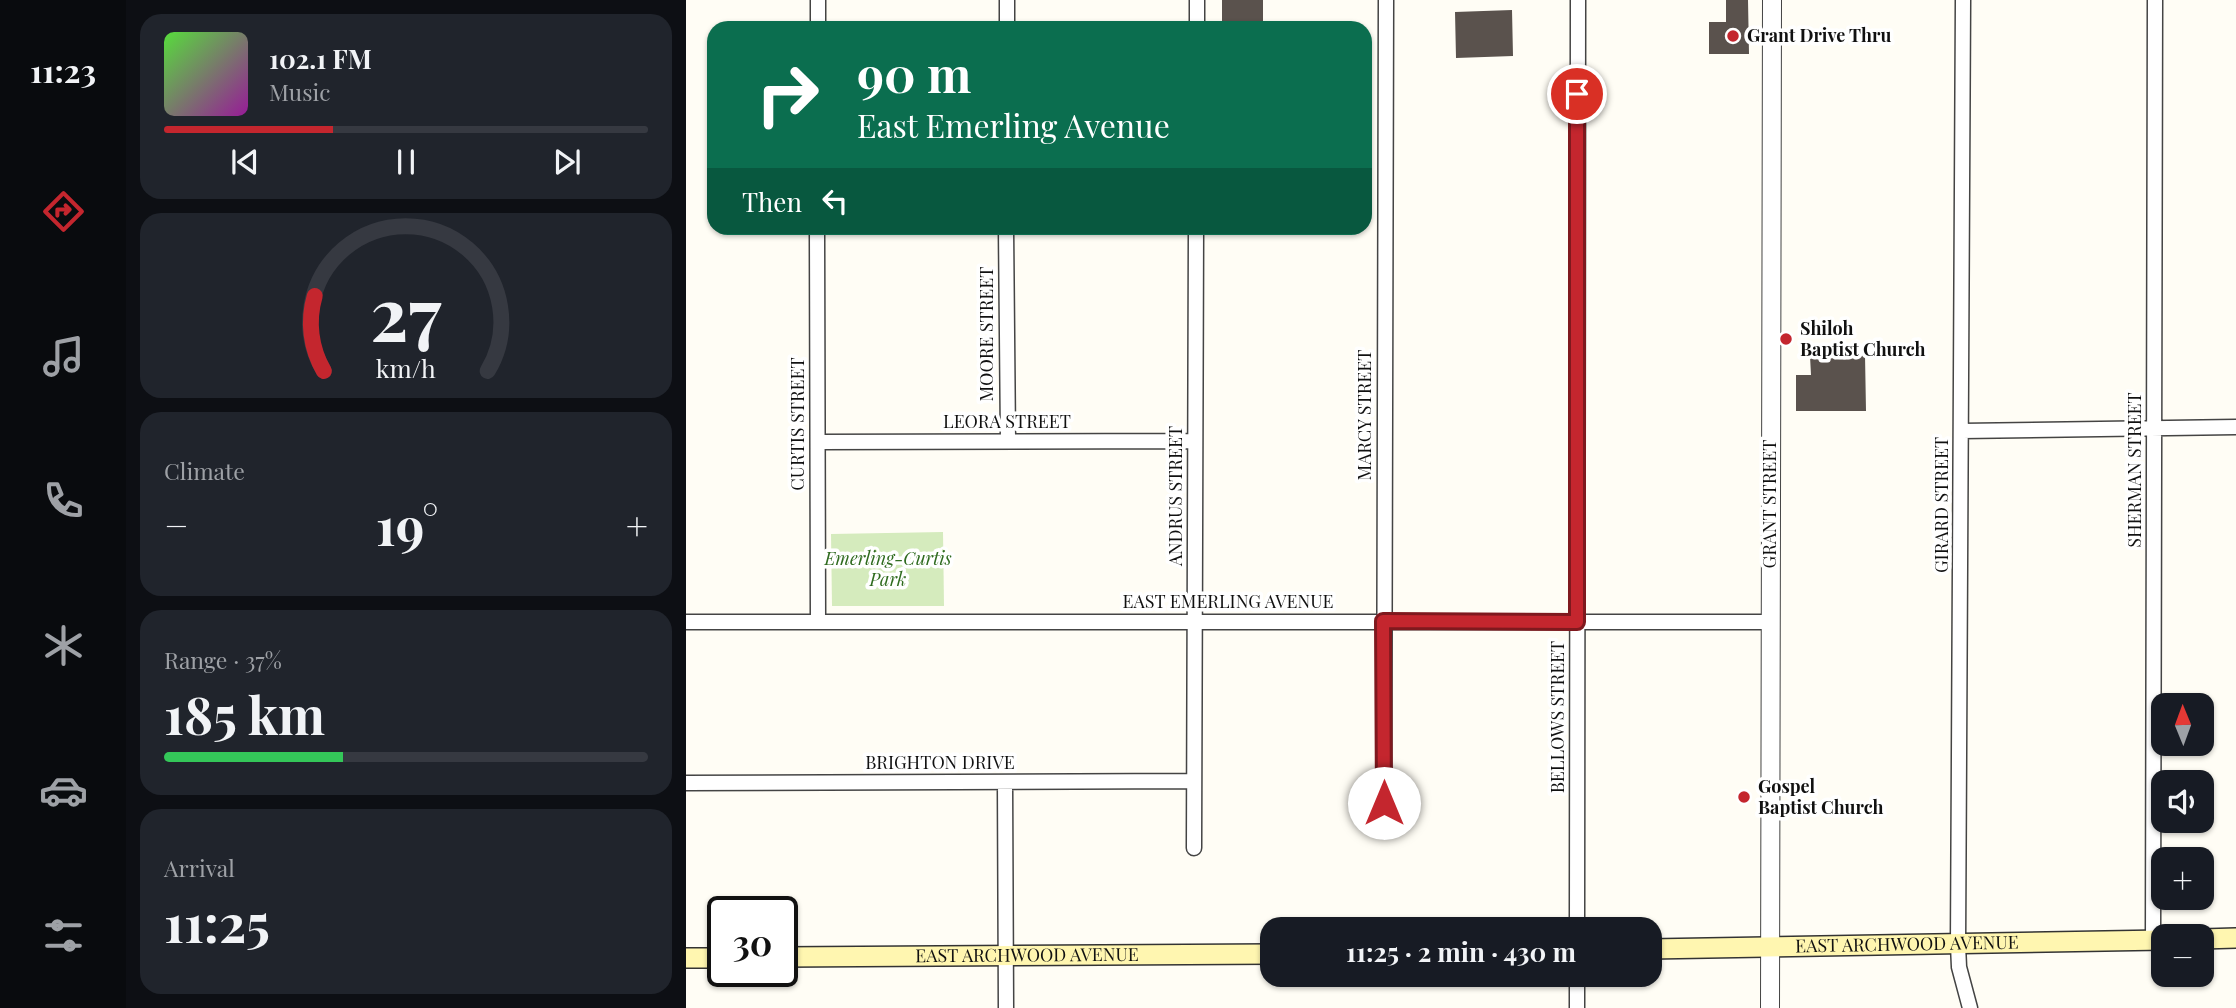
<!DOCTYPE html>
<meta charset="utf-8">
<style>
:root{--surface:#171b24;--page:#20242c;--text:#f1f3f6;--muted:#9ea1a6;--line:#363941;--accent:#c4262e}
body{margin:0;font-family:"Playfair Display",serif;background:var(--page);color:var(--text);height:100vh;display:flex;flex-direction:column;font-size:26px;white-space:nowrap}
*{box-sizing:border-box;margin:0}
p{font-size:23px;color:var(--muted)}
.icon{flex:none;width:38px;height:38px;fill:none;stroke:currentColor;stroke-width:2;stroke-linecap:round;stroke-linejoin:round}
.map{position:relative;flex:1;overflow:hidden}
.sheet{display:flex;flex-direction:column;gap:14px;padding:14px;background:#0d0f14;width:560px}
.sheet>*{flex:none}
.guide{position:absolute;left:21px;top:21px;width:665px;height:214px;border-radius:21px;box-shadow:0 2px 5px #0004;background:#0b6e4f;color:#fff;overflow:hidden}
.needle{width:46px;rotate:359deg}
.controls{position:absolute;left:1465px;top:693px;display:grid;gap:14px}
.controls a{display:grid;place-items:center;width:63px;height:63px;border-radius:14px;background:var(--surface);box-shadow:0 2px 5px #0004;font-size:35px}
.speed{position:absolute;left:21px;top:896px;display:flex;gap:14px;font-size:35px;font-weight:700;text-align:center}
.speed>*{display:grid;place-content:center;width:91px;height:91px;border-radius:50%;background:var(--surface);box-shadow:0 2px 5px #0004;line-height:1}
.speed .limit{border:4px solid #111;border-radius:10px;background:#fff;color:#111}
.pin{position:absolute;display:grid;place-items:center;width:60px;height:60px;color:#fff;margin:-30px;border:4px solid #fff;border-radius:50%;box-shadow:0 2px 7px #0007}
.me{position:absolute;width:77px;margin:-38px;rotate:0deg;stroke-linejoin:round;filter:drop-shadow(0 0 5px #0008)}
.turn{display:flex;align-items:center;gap:24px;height:147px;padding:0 35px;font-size:32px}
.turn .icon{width:91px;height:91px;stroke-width:2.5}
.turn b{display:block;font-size:49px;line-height:60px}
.then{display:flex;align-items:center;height:66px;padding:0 35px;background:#0003;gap:14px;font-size:26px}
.big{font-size:52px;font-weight:700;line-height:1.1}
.sheet .tile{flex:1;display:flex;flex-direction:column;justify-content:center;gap:10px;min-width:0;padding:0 24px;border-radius:21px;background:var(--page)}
.sheet .dial{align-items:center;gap:0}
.dial svg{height:182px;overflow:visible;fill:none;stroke:var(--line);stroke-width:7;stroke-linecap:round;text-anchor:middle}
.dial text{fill:var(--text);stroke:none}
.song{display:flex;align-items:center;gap:21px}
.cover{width:84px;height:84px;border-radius:10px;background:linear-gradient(135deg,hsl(110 70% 55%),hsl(300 70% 35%))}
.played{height:7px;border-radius:4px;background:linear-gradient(90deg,var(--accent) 35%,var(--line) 35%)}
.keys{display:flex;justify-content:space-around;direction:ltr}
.heat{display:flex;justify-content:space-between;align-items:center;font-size:38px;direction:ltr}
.charge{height:10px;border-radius:5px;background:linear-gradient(90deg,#34c759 37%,var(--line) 0)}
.trip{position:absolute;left:574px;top:917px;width:402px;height:70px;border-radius:21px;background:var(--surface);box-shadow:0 2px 5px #0004;font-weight:700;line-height:70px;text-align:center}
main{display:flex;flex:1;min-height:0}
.tab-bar{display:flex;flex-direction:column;width:126px;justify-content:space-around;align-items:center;background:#090b0e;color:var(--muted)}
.tab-bar .icon{width:49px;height:49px}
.tab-bar .selected{color:var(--accent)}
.tab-bar b{font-size:32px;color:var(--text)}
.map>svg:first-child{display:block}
</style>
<main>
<nav class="tab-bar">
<b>11:23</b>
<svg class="icon selected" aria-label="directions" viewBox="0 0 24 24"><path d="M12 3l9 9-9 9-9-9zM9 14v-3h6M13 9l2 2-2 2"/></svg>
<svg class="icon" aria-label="music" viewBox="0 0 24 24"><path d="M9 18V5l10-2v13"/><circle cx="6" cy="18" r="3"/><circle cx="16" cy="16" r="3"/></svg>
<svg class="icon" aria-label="phone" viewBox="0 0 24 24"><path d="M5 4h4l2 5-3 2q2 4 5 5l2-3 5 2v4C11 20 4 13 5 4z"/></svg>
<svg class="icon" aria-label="climate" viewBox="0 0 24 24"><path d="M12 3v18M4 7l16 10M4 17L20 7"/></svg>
<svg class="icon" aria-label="car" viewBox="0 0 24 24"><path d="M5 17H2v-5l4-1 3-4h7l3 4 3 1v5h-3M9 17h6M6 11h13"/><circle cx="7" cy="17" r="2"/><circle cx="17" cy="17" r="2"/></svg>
<svg class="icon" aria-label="filters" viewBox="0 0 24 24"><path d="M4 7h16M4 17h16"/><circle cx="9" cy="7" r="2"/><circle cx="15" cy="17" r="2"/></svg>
</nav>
<section class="sheet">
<div class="tile">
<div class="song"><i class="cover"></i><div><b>102.1 FM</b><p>Music</p></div></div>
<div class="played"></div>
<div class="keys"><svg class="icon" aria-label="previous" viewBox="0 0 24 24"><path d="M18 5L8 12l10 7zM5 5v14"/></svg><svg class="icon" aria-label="pause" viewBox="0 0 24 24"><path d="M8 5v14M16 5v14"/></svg><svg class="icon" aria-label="next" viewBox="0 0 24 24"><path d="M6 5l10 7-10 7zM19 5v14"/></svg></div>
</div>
<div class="tile dial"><svg viewBox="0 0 100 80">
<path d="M14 69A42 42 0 1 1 86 69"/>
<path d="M14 69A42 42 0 0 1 10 36" stroke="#c4262e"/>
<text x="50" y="56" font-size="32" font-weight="700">27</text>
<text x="50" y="72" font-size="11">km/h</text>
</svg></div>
<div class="tile"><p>Climate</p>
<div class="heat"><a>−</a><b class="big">19°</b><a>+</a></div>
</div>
<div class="tile"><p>Range · 37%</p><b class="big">185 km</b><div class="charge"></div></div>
<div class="tile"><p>Arrival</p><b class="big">11:25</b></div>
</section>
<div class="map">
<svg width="1550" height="1008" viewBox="0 0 1550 1008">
<rect width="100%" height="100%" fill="#fffdf5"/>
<path fill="#d5ebbd" d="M257,532L258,606H146L145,534Z"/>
<path fill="#5a524d" d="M536,0H577V21H573V28H544V23H536Z
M1040,0H1062L1063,54H1023V22H1040Z
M826,10L827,56L770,58L769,12Z
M1179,355L1180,411H1110V375H1125L1124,356Z"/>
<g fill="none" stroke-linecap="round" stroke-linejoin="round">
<defs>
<path id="minor" d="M1277,0L1272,945L1273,967L1284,1008
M132,28V0
M321,28V0
M511,28V0
M131,228L132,621
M320,228L322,440
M1276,431L1550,427
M132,442L509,441
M0,622H1084
M319,782L320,1008
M0,783L508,781
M698,831L700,0
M508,848L510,228
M891,929L892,0
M1467,940L1469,0
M891,975V1008"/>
<path id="tertiary" d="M1084,1008L1086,0"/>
<g id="secondary">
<path d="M1516,939L1550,938"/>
<path id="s1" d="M964,949L1477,940"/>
<path id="s2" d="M96,957L586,954"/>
<path d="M0,958H37"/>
</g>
</defs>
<use href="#minor" stroke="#444" stroke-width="17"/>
<use href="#tertiary" stroke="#444" stroke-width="20"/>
<use href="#secondary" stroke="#333" stroke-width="22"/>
<use href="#minor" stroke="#fff" stroke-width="14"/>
<use href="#tertiary" stroke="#fff" stroke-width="18"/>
<use href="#secondary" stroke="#fff6b0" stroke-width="19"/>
</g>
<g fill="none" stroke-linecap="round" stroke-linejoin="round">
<defs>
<path id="route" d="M698,803L697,621L891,622V94"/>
</defs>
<use href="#route" stroke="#7f191e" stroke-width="18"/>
<use href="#route" stroke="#c4262e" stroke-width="12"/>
</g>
<g fill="#c4262e" stroke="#fff" stroke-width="2.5">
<circle cx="1047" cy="36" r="7"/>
<circle cx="1100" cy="339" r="7"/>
<circle cx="1058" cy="797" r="7"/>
</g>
<g text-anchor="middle" stroke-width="7" stroke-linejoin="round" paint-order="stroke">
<g font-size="18" font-weight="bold" fill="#111" stroke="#fff" text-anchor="start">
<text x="1061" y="42">Grant Drive Thru</text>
<text x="1114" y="335">Shiloh<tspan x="1114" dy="21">Baptist Church</tspan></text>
<text x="1072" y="793">Gospel<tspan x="1072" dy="21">Baptist Church</tspan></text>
</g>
<g font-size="18" fill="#111" stroke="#fff">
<text transform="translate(301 334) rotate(-90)" y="6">MOORE STREET</text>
<text transform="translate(679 415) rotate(-90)" y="6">MARCY STREET</text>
<text x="321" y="428">LEORA STREET</text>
<text transform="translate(112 424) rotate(-90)" y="6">CURTIS STREET</text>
<text transform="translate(1449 470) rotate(-90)" y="6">SHERMAN STREET</text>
<text transform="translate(490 496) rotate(-90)" y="6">ANDRUS STREET</text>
<text transform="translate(1084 504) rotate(-90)" y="6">GRANT STREET</text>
<text transform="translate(1256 505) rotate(-90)" y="6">GIRARD STREET</text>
<text x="542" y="608">EAST EMERLING AVENUE</text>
<text transform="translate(872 717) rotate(-90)" y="6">BELLOWS STREET</text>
<text x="254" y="769">BRIGHTON DRIVE</text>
<text dy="6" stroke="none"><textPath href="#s1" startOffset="257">EAST ARCHWOOD AVENUE</textPath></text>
<text dy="6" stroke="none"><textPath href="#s2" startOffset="245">EAST ARCHWOOD AVENUE</textPath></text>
</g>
<g font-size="18" font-style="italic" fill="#2f6b1f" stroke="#fff">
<text x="202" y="565">Emerling-Curtis<tspan x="202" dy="21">Park</tspan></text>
</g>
</g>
</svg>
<div class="controls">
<a><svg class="needle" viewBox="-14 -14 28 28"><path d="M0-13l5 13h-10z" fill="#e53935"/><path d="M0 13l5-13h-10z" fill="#9ea1a6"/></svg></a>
<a><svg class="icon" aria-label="sound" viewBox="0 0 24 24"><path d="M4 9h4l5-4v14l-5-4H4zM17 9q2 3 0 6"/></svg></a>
<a>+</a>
<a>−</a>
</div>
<div class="speed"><div class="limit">30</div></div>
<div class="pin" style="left:891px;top:94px;background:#d93025"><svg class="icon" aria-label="arrive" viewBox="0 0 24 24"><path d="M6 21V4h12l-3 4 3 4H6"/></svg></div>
<svg class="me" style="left:698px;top:803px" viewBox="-20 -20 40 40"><circle r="19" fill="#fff"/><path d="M0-13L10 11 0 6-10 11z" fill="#c4262e"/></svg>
<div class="trip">11:25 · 2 min · 430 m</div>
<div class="guide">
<div class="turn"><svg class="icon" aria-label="right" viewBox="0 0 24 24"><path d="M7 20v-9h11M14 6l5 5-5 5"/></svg><div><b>90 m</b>East Emerling Avenue</div></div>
<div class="then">Then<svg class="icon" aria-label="left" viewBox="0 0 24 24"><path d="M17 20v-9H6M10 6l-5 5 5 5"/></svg></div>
</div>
</div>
</main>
